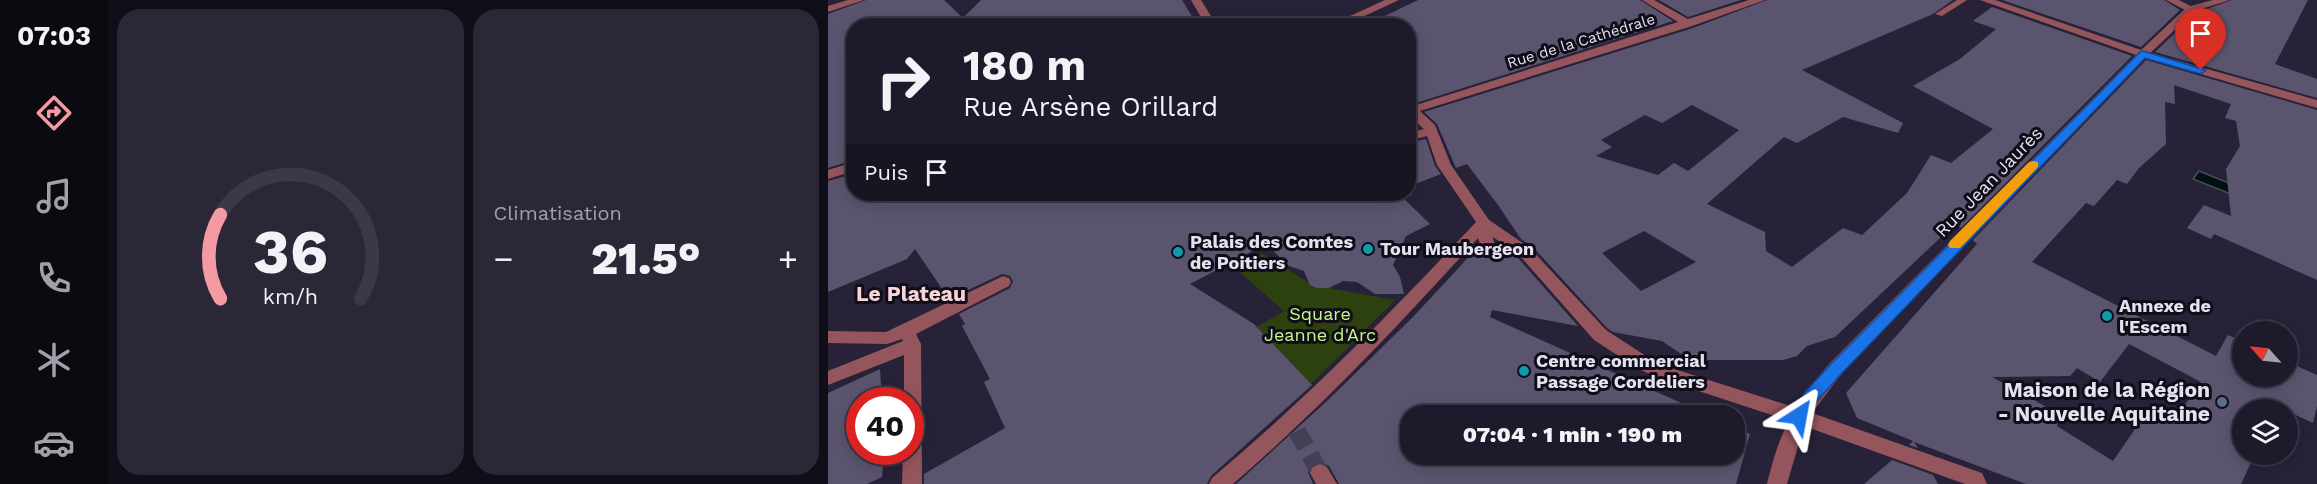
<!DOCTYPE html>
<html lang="fr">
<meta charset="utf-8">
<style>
:root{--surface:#1e1a2b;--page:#2b2737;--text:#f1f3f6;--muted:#a1a1a9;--line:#3c3847;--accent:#f49aa3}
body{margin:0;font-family:"Work Sans",sans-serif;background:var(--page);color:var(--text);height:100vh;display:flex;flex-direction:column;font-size:22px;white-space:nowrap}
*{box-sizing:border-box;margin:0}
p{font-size:20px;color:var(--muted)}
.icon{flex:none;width:33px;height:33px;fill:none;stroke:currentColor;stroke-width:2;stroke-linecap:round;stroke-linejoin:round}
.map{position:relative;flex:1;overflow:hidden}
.side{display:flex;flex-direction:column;gap:9px;padding:9px;background:#100e18;width:720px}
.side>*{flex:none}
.banner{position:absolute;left:18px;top:18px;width:570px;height:183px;border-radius:24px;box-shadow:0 3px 15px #0003,0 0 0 2px var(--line);background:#1e1a2b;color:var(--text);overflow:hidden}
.needle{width:39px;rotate:297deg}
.buttons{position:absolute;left:1404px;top:321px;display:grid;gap:12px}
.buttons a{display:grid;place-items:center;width:66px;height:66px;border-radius:50%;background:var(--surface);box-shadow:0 3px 15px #0003,0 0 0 2px var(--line);font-size:30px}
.speed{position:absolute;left:18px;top:387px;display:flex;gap:12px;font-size:30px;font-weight:700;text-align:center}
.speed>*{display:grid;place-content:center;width:78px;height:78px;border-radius:50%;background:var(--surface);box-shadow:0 3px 15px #0003,0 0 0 2px var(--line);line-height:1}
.speed .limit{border:9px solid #d22;background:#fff;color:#111}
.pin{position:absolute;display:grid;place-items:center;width:51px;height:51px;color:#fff;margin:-62px -26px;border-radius:50% 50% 50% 0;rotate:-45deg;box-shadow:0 0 6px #0007}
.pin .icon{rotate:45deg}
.me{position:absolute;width:66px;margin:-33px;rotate:34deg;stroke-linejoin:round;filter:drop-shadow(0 0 4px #0008)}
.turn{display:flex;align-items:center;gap:21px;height:126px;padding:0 18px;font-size:27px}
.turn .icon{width:78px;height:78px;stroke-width:2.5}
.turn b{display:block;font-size:42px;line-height:51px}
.then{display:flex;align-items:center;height:57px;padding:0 18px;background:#0003;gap:12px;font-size:22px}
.big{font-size:45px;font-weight:800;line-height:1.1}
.side .tile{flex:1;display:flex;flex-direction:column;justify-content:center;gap:9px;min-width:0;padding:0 21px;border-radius:24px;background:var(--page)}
.side .dial{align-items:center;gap:0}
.dial svg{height:156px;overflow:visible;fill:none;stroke:var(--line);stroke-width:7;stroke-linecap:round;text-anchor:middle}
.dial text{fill:var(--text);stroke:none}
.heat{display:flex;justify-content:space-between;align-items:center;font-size:33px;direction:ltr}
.side .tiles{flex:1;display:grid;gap:9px;grid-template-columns:repeat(2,1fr)}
.trip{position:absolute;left:572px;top:405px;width:345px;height:60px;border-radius:24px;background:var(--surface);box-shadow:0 3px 15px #0003,0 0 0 2px var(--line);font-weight:800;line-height:60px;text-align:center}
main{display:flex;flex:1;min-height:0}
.dock{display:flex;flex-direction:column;width:108px;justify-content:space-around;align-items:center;background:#0c0a11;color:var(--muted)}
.dock .icon{width:42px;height:42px}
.dock .selected{color:var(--accent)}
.dock b{font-size:27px;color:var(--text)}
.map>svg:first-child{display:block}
</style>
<main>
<nav class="dock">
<b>07:03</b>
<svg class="icon selected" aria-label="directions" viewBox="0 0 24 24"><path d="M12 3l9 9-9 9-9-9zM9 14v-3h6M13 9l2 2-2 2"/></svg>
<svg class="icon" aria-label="music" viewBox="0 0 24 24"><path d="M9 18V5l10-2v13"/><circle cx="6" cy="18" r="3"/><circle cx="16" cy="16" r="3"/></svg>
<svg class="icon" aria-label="phone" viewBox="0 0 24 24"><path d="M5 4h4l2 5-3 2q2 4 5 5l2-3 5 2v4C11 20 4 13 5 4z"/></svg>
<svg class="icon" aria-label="climate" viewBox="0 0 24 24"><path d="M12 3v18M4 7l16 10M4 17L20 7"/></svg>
<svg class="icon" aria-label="car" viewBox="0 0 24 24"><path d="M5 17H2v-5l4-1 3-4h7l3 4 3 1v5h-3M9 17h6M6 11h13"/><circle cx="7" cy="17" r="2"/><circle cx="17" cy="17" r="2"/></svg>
</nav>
<section class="side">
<div class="tiles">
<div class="tile dial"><svg viewBox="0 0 100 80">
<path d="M14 69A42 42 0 1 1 86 69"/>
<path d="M14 69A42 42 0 0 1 14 26" stroke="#f49aa3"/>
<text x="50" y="56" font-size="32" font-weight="700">36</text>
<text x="50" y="72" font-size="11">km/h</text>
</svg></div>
<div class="tile"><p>Climatisation</p>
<div class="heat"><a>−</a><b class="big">21.5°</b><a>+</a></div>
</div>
</div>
</section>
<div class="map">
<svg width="1489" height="484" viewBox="0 0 1489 484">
<rect width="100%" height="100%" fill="#282239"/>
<path fill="#2c410d" d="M434,253L489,288H501L567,300L483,384L429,327L456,311L404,265Z"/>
<path fill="#011012" stroke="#454f55" stroke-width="1.5" d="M1371,171L1428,194L1423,202L1365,179Z"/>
<path fill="#5b546f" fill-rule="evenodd" d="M38,0H116L135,18L153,0H354L370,26H26V160L0,168V14Z
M590,0H812L845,21L585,104L580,102V26H536Z
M831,0H913L860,17Z
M939,0H1125L1105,14L974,70L1075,123L1070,133L1015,117L969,143L956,137L879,204L937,232L938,251L964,267L1015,228L1034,235L1079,193L1103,155L1123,163L1165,129L1085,86L1132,59L1168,29L1145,21L1164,7L1304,56L1133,228L1128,223L1007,337L979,346L969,356L955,360H871L856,356L834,341L785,332L779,328L704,246L693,239L670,205L639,164L628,168L609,124L596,112L865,28ZM864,105L911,130L860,171L846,163L830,175L768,156L784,147L773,140L817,115L834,123ZM816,231L868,262L813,291L774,253Z
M1174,0H1336L1352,10L1313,47Z
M1404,0H1480L1447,64L1489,79V98L1327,52L1368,13Z
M1318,60L1489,110V280L1386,234L1383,239L1359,228L1376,205L1403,216L1398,169L1412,146L1408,121L1397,118L1403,104L1346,85L1347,104L1337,102L1338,144L1311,168L1299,184L1289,180L1266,206L1258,203L1204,262L1388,356L1400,335L1414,341V376H1460V362L1489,375V406L1485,423L1431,398L1424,410H1414V454H1427L1413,484H1198L1086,442L1090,448L1081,445L1085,441L1029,418L1018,393L1149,244L1145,240ZM1301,344L1373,382L1344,423L1320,410L1285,461L1229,426L1231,414L1164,377L1242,376L1249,368L1272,382Z
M598,139L607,166L613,174L580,187V143Z
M26,174V194H571L602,224L578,236L565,265L572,277L576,294H547L529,282L515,281L501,288H489L482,285L476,271L461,266L438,244L362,284L426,324L484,385L383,476L379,484H96V474L177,428L156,382L162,379L134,326L137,324L131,314L182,288L185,281L182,276L174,274L121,299L87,249L79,259L0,292V181Z
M650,247L654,253H664L669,247L676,248L690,258L750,326L664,310L662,317L882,416H582V454H906V426L922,434L908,484H511L501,466L493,462L484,465L480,472L485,484H408L499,401L584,318Z
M52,369L54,400H32V452H56L54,477L39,484H0V393Z
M1064,460L1105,475L1110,484H1036Z"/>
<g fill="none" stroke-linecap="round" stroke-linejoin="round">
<path stroke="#443f54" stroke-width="18" stroke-dasharray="18 9" stroke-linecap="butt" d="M469,431L492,473"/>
<path fill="#94565c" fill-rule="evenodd" d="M1129,0H1139L1114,16L1107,14Z"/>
<path fill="#94565c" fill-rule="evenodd" d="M363,0H373L389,26H378Z
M557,0H571L515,26H500Z
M814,0H826L860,19L921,0H937L864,26L592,111L607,125L623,165L661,220L702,248L778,330L821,358L840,367L978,411L980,416L978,421L971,424L828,377L809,368L766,340L692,256L665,237L667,247L664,251H654L650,238C572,324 493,408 405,484H381L384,478C478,399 564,312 648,222L609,165L599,136L580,141V133L596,129L580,115V104L585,106L850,22Z
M26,162V171L0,179V170Z
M175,276L181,278L183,282L181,286L88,334L93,344L94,484H74L75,452H82V400H76V355L0,385V371L75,341L74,339L59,344L0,343V331L58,332Z
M492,464L499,467L509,484H488L482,473L485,467Z"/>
<path fill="#94565c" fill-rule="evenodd" d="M20,0H36L0,12V6Z
M1152,0H1167L1319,52L1489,100V108L1311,56Z
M1338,0H1351L1368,9L1359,11Z"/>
<path fill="#94565c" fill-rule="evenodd" d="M1385,0H1402L1367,11L1319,56L1014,373L984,413L1154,473L1159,484H1137L976,426L959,484H939C952,430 966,405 1002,363L1311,52L1359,7Z"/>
</g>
<path fill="#1a73e8" stroke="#114b97" stroke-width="1.5" d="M1315,51L1378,70L1373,74L1317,58L1014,373L989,401L977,421L971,423L965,421L963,416L977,392L1003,364L1312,52Z"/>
<path fill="#f59e0b" d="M1205,161L1210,162V167L1132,248H1122L1120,245L1122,241L1201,162Z"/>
<g fill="#0f9aa8" stroke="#100d18" stroke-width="2">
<circle cx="540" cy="249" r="6"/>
<circle cx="350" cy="252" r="6"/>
<circle cx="1279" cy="316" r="6"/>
<circle cx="696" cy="371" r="6"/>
</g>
<circle fill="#5c6f8a" stroke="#100d18" stroke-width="2" cx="1394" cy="402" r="6"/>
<g text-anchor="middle" stroke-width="6" stroke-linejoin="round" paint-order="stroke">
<g font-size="15" fill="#e4e1f0" stroke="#100d18">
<text transform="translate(753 41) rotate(-17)" y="5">Rue de la Cathédrale</text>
</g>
<g font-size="18" fill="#e4e1f0" stroke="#100d18">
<text transform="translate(1161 182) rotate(-46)" y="6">Rue Jean Jaurès</text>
</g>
<g font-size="18" font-weight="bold" fill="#e4e1f0" stroke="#100d18" text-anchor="start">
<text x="362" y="248">Palais des Comtes<tspan x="362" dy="21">de Poitiers</tspan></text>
<text x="552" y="255">Tour Maubergeon</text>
<text x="1291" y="312">Annexe de<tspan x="1291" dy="21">l'Escem</tspan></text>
<text x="708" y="367">Centre commercial<tspan x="708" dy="21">Passage Cordeliers</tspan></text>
</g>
<g font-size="18" fill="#c4f787" stroke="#100d18">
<text x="492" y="320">Square<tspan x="492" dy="21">Jeanne d'Arc</tspan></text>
</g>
<g font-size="21" font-weight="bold" fill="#f8d4d6" stroke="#100d18">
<text x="83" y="301">Le Plateau</text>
</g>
<g font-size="21" font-weight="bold" fill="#e4e1f0" stroke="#100d18" text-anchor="end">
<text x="1382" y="397">Maison de la Région<tspan x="1382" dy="24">- Nouvelle Aquitaine</tspan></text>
</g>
</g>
</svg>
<div class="buttons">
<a><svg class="needle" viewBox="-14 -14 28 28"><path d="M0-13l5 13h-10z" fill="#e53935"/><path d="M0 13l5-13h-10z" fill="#a1a1a9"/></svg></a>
<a><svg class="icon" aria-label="layers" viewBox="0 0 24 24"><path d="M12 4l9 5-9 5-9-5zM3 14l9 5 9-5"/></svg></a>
</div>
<div class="speed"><div class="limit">40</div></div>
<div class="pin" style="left:1373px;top:70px;background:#d93025"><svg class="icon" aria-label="arrive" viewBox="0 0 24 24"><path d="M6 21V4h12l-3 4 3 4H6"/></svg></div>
<svg class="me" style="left:971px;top:416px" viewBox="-20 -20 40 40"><path d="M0-17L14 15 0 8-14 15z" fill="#1a73e8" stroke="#fff" stroke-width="4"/></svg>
<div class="trip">07:04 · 1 min · 190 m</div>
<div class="banner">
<div class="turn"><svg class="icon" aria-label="right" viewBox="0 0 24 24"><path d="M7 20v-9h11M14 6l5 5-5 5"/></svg><div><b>180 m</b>Rue Arsène Orillard</div></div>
<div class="then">Puis<svg class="icon" aria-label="arrive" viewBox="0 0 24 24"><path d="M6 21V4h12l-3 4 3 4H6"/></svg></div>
</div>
</div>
</main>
